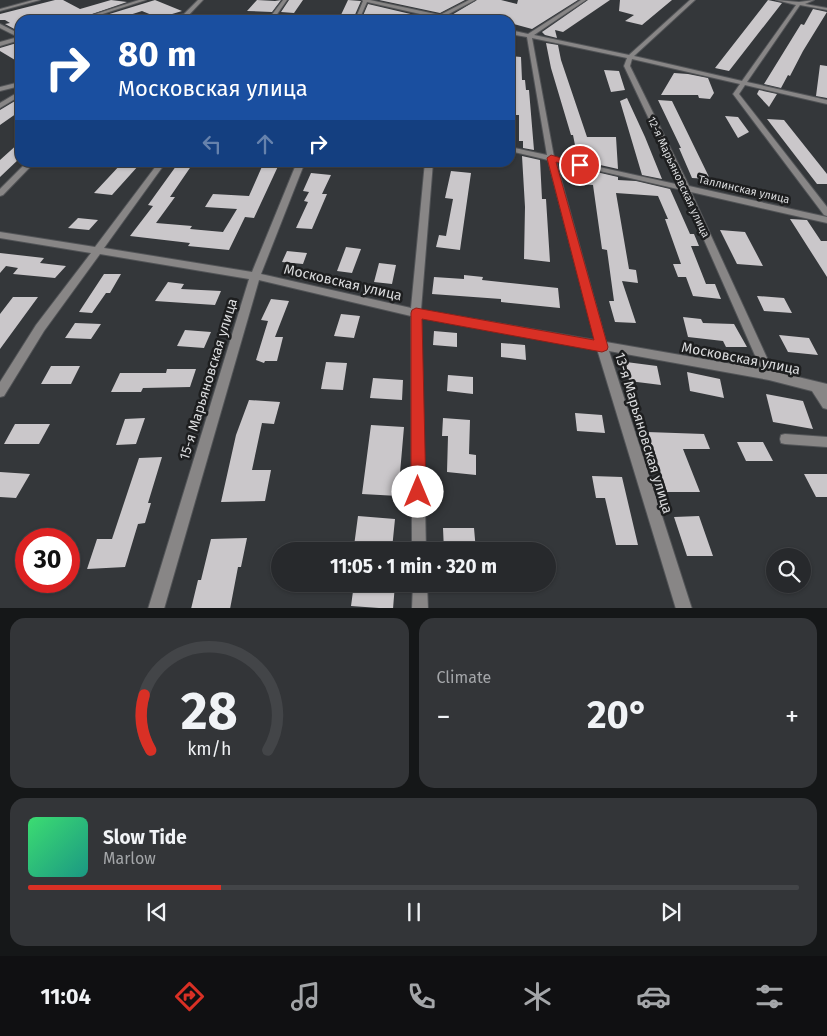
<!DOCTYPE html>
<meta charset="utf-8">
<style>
:root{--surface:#27292c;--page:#333538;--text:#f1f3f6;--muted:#a4a6a9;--line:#434548;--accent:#d93025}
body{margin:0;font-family:"Fira Sans",sans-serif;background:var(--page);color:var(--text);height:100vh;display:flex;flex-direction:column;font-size:19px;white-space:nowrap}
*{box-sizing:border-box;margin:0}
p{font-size:16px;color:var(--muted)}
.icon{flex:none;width:28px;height:28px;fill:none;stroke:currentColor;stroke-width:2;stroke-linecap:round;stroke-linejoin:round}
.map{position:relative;height:608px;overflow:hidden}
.sheet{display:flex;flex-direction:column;gap:10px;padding:10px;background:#151718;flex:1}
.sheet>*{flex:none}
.top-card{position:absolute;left:15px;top:15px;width:500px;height:152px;border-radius:15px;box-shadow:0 1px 4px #0004,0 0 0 1px var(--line);background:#1a4fa0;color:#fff;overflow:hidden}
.buttons{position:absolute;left:766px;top:548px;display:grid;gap:10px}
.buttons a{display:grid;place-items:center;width:45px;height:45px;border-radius:50%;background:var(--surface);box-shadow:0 1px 4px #0004,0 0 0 1px var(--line);font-size:25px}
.speed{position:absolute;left:15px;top:528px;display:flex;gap:10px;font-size:25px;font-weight:700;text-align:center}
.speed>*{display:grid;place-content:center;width:65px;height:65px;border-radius:50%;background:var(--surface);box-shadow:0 1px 4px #0004,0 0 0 1px var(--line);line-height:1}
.speed .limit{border:8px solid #d22;background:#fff;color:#111}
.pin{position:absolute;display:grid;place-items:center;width:42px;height:42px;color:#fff;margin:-21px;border:2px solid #fff;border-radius:50%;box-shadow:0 1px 5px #0007}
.me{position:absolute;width:55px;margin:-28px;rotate:0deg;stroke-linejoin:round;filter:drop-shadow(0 0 4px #0008)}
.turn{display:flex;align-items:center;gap:18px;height:105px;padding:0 20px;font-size:22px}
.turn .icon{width:65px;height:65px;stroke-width:2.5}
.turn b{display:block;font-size:35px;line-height:42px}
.lanes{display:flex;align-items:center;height:48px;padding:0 20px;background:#0003;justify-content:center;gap:25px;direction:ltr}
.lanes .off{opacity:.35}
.big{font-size:38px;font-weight:700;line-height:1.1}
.sheet .tile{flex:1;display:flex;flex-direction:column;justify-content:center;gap:8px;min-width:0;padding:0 18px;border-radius:15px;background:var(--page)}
.sheet .dial{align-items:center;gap:0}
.dial svg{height:130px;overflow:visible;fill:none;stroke:var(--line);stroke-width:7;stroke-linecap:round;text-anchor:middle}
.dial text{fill:var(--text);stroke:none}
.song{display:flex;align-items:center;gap:15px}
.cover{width:60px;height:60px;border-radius:8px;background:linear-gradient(135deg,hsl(140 70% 55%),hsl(170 70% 35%))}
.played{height:5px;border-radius:2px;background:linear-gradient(90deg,var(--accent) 25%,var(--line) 25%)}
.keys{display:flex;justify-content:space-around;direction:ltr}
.heat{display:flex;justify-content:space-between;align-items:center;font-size:28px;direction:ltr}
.sheet .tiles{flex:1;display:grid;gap:10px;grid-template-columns:1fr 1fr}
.tile:last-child{grid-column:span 2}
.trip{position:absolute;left:271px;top:542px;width:285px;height:50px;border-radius:25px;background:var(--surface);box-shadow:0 1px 4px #0004,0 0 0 1px var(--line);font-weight:700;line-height:50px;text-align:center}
.tabs{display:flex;height:80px;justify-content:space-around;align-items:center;background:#101012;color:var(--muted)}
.tabs .icon{width:35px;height:35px}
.tabs .current{color:var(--accent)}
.tabs b{font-size:22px;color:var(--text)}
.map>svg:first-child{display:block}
</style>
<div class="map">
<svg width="827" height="609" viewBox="0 0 827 609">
<rect width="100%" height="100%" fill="#34373a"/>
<path fill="#cac7ca" d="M55,0H63L80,9L111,0L127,2L75,20H20V32L5,24L10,23L5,20H0V14Z
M155,0L182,11L159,18L142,11L114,20H90Z
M257,0L275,1L281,0L272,12L247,11Z
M289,0H303L294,13L281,12Z
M348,0L361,1L354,17H340Z
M379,0H465L440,13Z
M477,0H501L517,4L518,0H578L532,29L510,23V20H490L469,14V20H458L450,16Z
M588,0H610L563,32L555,30L557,38L545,35L542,32Z
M620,0H672L642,25L625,21L634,15L619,11Z
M768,0L782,3L729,71L715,68Z
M368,4L436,20L362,18Z
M813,9L827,12L803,51L790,76L788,75L781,88L764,84L801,24L804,25Z
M20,42V63L0,51V48Z
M546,43L558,45L561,60L587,137H616L618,169L578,160L573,135H571L551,68Z
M510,56L521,57L522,80H525L526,90H529L534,150L523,148V141H519V115H516L514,80H510Z
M820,65L827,66V98L816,96Z
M604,70L619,71L625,90L611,92Z
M674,73L688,74L708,78L714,93L710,99L699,98L698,95H661Z
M759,90L777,94L769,107L757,94Z
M20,98V111L0,125V110Z
M627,98L645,137L662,179L642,175L620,101Z
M658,100L672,101L710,179L692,178L679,148H681Z
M725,116L738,117L749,132L738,138Z
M767,119L784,120L827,174V184H817Z
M20,142V158L0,177V160Z
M522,156L540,160L542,199H546L550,262L524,259L525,207Z
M179,162H194L170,197H175L156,223L192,226L190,229L223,232L237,209L205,207L213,194L249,196L264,162H280L254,218L245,217L229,250L188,246L190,243L130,236L153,206L148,205Z
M122,163L139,165L112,195L94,193Z
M579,168L618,177V180L636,181L670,189L690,234H694L699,246H691L706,284H715L721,299L693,296L686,277H678L673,264H681L665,219H668L658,196L616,193L629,269L636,270L638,283L622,281L636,323L615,322L609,301H614L607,250L602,249L593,185L581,184Z
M451,171L471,173L460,250L436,247L439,235L446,236L453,199L445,198Z
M311,173L331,175L322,194H327L312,229L296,228L308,202L304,201L309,192L303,191Z
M78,218L98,220L89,230L68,228Z
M790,219L807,220L821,241H827V277Z
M720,230L745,232L763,266L737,264Z
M346,247L361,249L352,273L337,271Z
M287,251L307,253L303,264L282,262Z
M0,253L44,258L40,263L66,266L55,278L13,274L18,268L6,266L0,273Z
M379,263L396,265L392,284L374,282Z
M104,274H121L110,293H106L92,313L79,312Z
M464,275L483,277L482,280L558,288L560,308L501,302V299L432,294L434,277L464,279Z
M168,282L184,284L181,289L221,291L215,305L155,301Z
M757,296L784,298L792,313L764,311Z
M13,297H38L0,349V314Z
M271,299L289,301L275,337H283L277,361H265L264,363L256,360L268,321L261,320Z
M341,314L360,316L354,338L334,336Z
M683,317L701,319L703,323L734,324L747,347H726L723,341L688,337Z
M75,323L101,324L91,339L65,338Z
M185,330L211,332L204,348L177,346Z
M434,331L457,333V347L433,345Z
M779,335L809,338L818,355L788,352Z
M501,343L525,345L526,360L501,357Z
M326,362L347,363L343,390L321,389Z
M626,362L657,366L661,385L629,381Z
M51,366H80L71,384H41Z
M167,369H196L190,387L143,388L141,392H111L120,373H166Z
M687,372L720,379L724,398L690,391Z
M448,375L473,377V394L447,391Z
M373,378L403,380L402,400L370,398Z
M766,394L803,401L813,429L773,422Z
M249,400L280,402L274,424L262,423L252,470H271L265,501L221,502L236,435Z
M575,413L602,415L605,433L577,431Z
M145,418L136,444L116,445L125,419Z
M443,418L470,420L469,454L476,455V475L447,472L448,436H442Z
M15,424H50L39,444H4Z
M371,425L404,427L398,496L362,494Z
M647,432L704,434L710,449H683L700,492H667Z
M737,442H763L773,461H746Z
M162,457L148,503H151L145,523L138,524L125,567L87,569L97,539H112L139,458Z
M0,472L30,474L16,498L0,497Z
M804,474H827V497H816Z
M592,476L622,477L638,545H616L605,498H596Z
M358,516L395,519L392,549L354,546Z
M699,516L713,556H687L674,517Z
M443,528H474L476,551H444Z
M247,538L241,567H238L230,609H191L198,580H201L211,539Z
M354,584H395L393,609L351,606Z"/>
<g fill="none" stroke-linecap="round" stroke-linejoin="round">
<defs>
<path id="service" d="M785,434L827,437V447L785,444L781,443L780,439L781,435Z"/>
<path id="minor" d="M33,0H40L0,11V9Z
M139,0H146L84,20H77Z
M198,0H203L184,20H179L180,18L161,20L184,14Z
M283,0H287L273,20H268Z
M362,0H370L440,15L469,0H475L445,16L456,20H438V18L367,2L359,20H355L363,1Z
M581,0H586L534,35L629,55L690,0H695L634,56L742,81L796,5L776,0L799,2L814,0L805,4L827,8V10L800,5L747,82L827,100V104L745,85L739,94L827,207V216L824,215L733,94L740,84L632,59L630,66L689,186L827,217V223L691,192L773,371L827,384V409L823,408L812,391L769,380L609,351L692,609H676L597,349L421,318L426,551H412L411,316L259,280L164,609H148L249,279L100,254L44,331L4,396L0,397V382L36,325L91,253L0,238V232L95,247L159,162H166L104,248L252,272L297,162H305L261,274L411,308L425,162H433L421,310L595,340L548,160L510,151V147L547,155L527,37L510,34V30L528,34ZM532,38L627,58L624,66L680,185L554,157ZM556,161L682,190L761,369L606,342Z
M0,24L20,34V40L0,46V42L18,37L0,28Z
M20,82V86L0,91V87Z
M20,91V96L0,108V103Z
M27,162H35L3,195L0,196V189Z
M413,584H427L428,609H412Z"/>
</defs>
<use href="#service" stroke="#525457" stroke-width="2"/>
<use href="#minor" stroke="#525457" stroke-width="2"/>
<use href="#service" fill="#888686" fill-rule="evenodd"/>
<use href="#minor" fill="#888686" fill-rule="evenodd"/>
</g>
<path fill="#d93025" stroke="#8d1f18" d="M551,155L585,165L580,168L556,162L608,347L607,350L602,352L422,319L426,492L424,497L418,499L413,497L411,492V313L412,310L416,308L594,340L547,158Z"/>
<g text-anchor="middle" stroke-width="5" stroke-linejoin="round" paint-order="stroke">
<g font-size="11" fill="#d9dadc" stroke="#1d1e1f">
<text transform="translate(679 177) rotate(65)" y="4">12-я Марьяновская улица</text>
<text transform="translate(744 189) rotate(13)" y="4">Таллинская улица</text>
</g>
<g font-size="14" fill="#d9dadc" stroke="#1d1e1f">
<text transform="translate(343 282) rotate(13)" y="5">Московская улица</text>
<text transform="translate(741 358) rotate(11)" y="5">Московская улица</text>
<text transform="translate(208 379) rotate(-73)" y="5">15-я Марьяновская улица</text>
<text transform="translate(644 433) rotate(73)" y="5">13-я Марьяновская улица</text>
</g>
</g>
</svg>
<div class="buttons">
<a><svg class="icon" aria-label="search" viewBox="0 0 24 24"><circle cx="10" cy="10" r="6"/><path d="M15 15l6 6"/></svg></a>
</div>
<div class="speed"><div class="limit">30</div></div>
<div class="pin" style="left:580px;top:165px;background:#d93025"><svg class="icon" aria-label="arrive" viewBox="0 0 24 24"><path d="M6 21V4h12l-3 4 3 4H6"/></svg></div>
<svg class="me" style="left:418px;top:492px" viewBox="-20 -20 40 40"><circle r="19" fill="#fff"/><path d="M0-13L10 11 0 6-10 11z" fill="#d93025"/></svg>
<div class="trip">11:05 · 1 min · 320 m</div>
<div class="top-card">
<div class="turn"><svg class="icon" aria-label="right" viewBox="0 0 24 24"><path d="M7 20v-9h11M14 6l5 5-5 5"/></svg><div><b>80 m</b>Московская улица</div></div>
<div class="lanes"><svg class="icon off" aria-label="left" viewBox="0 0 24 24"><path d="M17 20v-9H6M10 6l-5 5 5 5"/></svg><svg class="icon off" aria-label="ahead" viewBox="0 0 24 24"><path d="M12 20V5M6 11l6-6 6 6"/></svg><svg class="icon" aria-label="right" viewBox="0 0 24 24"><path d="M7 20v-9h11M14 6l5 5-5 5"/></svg></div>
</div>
</div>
<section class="sheet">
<div class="tiles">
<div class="tile dial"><svg viewBox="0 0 100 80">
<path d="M14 69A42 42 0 1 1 86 69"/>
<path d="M14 69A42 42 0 0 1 10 35" stroke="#d93025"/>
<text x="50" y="56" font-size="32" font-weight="700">28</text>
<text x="50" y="72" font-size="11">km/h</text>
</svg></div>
<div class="tile"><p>Climate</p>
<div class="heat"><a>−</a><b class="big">20°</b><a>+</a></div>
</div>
<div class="tile">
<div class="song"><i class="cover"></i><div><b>Slow Tide</b><p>Marlow</p></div></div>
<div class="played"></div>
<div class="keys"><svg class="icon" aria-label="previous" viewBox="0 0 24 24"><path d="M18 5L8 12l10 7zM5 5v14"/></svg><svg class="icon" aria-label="pause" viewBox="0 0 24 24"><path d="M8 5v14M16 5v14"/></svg><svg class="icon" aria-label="next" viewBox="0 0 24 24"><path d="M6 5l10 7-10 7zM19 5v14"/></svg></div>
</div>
</div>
</section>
<nav class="tabs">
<b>11:04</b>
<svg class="icon current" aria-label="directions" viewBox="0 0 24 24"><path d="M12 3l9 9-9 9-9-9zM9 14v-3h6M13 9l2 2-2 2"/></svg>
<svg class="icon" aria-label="music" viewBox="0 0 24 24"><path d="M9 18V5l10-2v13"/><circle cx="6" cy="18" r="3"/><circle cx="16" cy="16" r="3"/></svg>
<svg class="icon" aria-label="phone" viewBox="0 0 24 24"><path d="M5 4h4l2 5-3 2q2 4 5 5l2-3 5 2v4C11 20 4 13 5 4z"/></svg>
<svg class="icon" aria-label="climate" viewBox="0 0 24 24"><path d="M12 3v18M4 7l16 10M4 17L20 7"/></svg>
<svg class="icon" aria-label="car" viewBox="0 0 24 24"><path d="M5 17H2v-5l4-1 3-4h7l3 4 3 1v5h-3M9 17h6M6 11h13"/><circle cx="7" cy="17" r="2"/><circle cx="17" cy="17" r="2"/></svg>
<svg class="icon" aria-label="filters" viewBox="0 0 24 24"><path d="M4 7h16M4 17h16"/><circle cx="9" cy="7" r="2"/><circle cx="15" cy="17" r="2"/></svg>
</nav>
